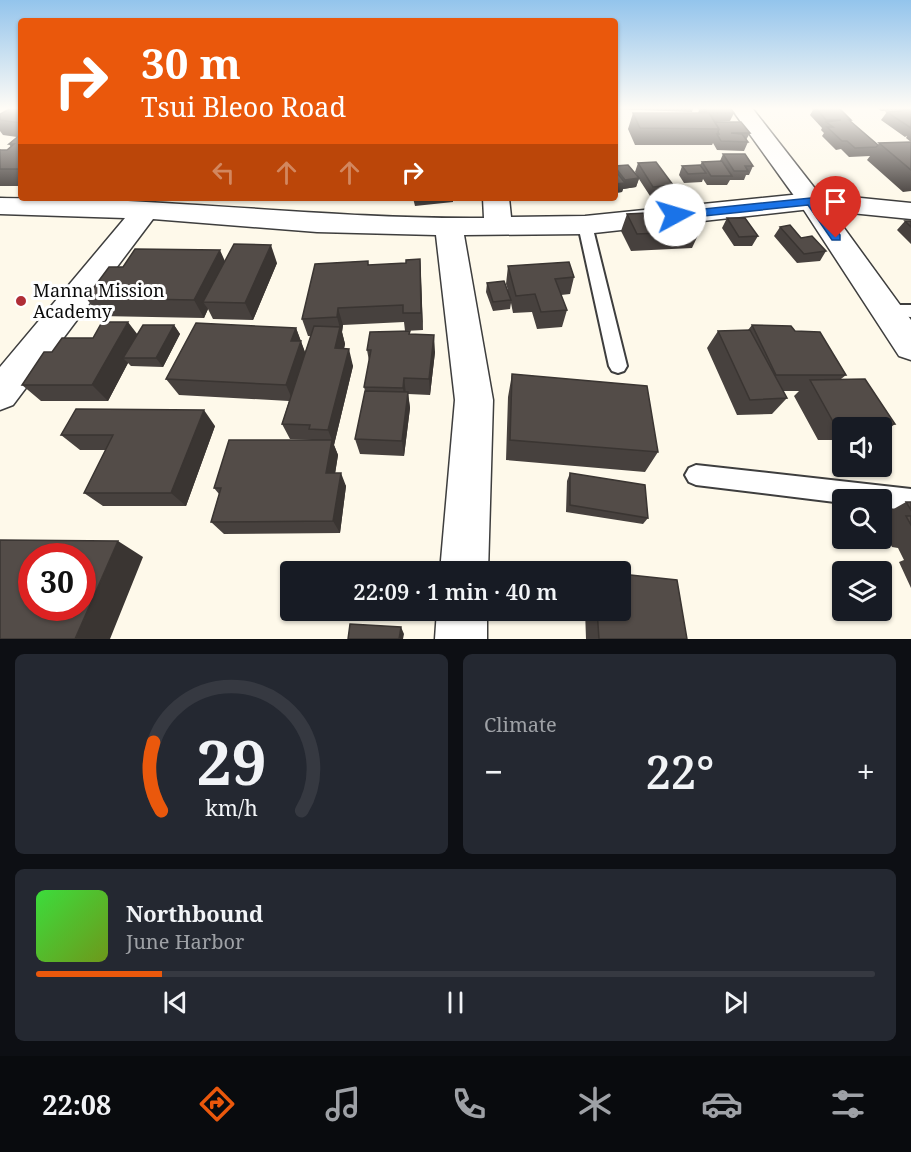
<!DOCTYPE html>
<meta charset="utf-8">
<style>
:root{--surface:#171b24;--page:#242831;--text:#f1f3f6;--muted:#9ea1a6;--line:#363941;--accent:#ea580c}
body{margin:0;font-family:"Noto Serif",serif;background:var(--page);color:var(--text);height:100vh;display:flex;flex-direction:column;font-size:22px;white-space:nowrap}
*{box-sizing:border-box;margin:0}
p{font-size:20px;color:var(--muted)}
.icon{flex:none;width:33px;height:33px;fill:none;stroke:currentColor;stroke-width:2;stroke-linecap:round;stroke-linejoin:round}
.map{position:relative;height:639px;overflow:hidden}
.details{display:flex;flex-direction:column;gap:15px;padding:15px;background:#0d0f14;flex:1}
.details>*{flex:none}
.hud{position:absolute;left:18px;top:18px;width:600px;height:183px;border-radius:6px;box-shadow:0 2px 4px #0004;background:#ea580c;color:#fff;overflow:hidden}
.tools{position:absolute;left:832px;top:417px;display:grid;gap:12px}
.tools a{display:grid;place-items:center;width:60px;height:60px;border-radius:6px;background:var(--surface);box-shadow:0 2px 4px #0004;font-size:30px}
.speed{position:absolute;left:18px;top:543px;display:flex;gap:12px;font-size:30px;font-weight:700;text-align:center}
.speed>*{display:grid;place-content:center;width:78px;height:78px;border-radius:50%;background:var(--surface);box-shadow:0 2px 4px #0004;line-height:1}
.speed .limit{border:9px solid #d22;background:#fff;color:#111}
.pin{position:absolute;display:grid;place-items:center;width:51px;height:51px;color:#fff;margin:-62px -26px;border-radius:50% 50% 50% 0;rotate:-45deg;box-shadow:0 0 6px #0007}
.pin .icon{rotate:45deg}
.me{position:absolute;width:66px;margin:-33px;rotate:84deg;stroke-linejoin:round;filter:drop-shadow(0 0 4px #0008)}
.turn{display:flex;align-items:center;gap:21px;height:126px;padding:0 24px;font-size:27px}
.turn .icon{width:78px;height:78px;stroke-width:2.5}
.turn b{display:block;font-size:42px;line-height:51px}
.lanes{display:flex;align-items:center;height:57px;padding:0 24px;background:#0003;justify-content:center;gap:30px;direction:ltr}
.lanes .off{opacity:.35}
.big{font-size:45px;font-weight:600;line-height:1.1}
.details .card{flex:1;display:flex;flex-direction:column;justify-content:center;gap:9px;min-width:0;padding:0 21px;border-radius:9px;background:var(--page)}
.details .dial{align-items:center;gap:0}
.dial svg{height:156px;overflow:visible;fill:none;stroke:var(--line);stroke-width:7;stroke-linecap:round;text-anchor:middle}
.dial text{fill:var(--text);stroke:none}
.song{display:flex;align-items:center;gap:18px}
.cover{width:72px;height:72px;border-radius:9px;background:linear-gradient(135deg,hsl(120 70% 55%),hsl(80 70% 35%))}
.played{height:6px;border-radius:3px;background:linear-gradient(90deg,var(--accent) 15%,var(--line) 15%)}
.keys{display:flex;justify-content:space-around;direction:ltr}
.heat{display:flex;justify-content:space-between;align-items:center;font-size:33px;direction:ltr}
.details .tiles{flex:1;display:grid;gap:15px;grid-template-columns:1fr 1fr}
.card:last-child{grid-column:span 2}
.trip{position:absolute;left:280px;top:561px;width:351px;height:60px;border-radius:6px;background:var(--surface);box-shadow:0 2px 4px #0004;font-weight:600;line-height:60px;text-align:center}
.dock{display:flex;height:96px;justify-content:space-around;align-items:center;background:#090b0e;color:var(--muted)}
.dock .icon{width:42px;height:42px}
.dock .selected{color:var(--accent)}
.dock b{font-size:27px;color:var(--text)}
.map>svg:first-child{display:block}
</style>
<div class="map">
<svg width="911" height="639" viewBox="0 0 911 639">
<rect width="100%" height="100%" fill="#fef9ea"/>
<g fill="none" stroke-linecap="round" stroke-linejoin="round">
<defs>
<path id="service" d="M585,221L592,225L627,366L624,371L618,373L612,371L609,366L578,225Z
M887,305H911V317L881,315L879,311L881,307Z
M696,465L911,489V511L882,507V500H843V503L696,485L689,482L685,475L689,468Z"/>
<path id="minor" d="M811,193L911,203V219L811,209L585,234L464,235L493,400L488,572H440L455,400L436,235L317,232L153,219L13,405L0,410V367L125,218L0,214V198C49,199 98,199 146,202C259,208 371,219 484,218L483,198H509L511,217L585,216Z
M437,610H487V639H435Z"/>
<path id="tertiary" d="M731,108H752L820,195L911,320V360L899,356L800,204Z"/>
</defs>
<use href="#service" stroke="#3e3e3e" stroke-width="4"/>
<use href="#minor" stroke="#3e3e3e" stroke-width="3"/>
<use href="#tertiary" stroke="#3e3e3e" stroke-width="3"/>
<use href="#service" fill="#fff" fill-rule="evenodd"/>
<use href="#minor" fill="#fff" fill-rule="evenodd"/>
<use href="#tertiary" fill="#fff" fill-rule="evenodd"/>
</g>
<path fill="#47413e" d="M21,108V186H0V149L1,150H7L11,147L9,144L17,137L3,135L0,131V114Z
M615,108H693L692,112L615,109Z
M698,108H730L734,113L730,121L715,122L750,133L746,140L748,142L744,151L717,150L713,143L712,145H635L628,129L633,113H698L699,110Z
M811,108H839L851,120L850,122L878,145L879,143L911,142V191L903,192L867,160L870,156L849,157L841,149L836,150L822,136L824,133L821,130L822,128L810,115L813,110Z
M877,108H911V110L881,111Z
M911,111V142L906,138L907,136L905,137L881,120L887,112Z
M723,154L753,166L749,175H746L744,180H730L727,185H707L703,179L702,182L684,183L679,175L682,166L700,165L702,162L720,161Z
M638,163L673,185L669,195L650,196L639,179L636,187L623,189L622,192L615,193V166L638,177L635,172Z
M413,198H453V202L415,206Z
M627,214L700,231L692,248L631,251L621,231Z
M727,218L758,236L752,246H734L722,228Z
M905,221H911V244L897,230Z
M780,227L801,238L826,251L820,261L797,263L774,236Z
M420,259L423,330L405,331L404,322L343,325L342,332L345,344L344,349L353,366L334,445L338,455L335,473L346,486L340,533L224,534L211,522L219,494L214,488L312,440L290,439L282,424L289,401L179,395L166,379L296,328L305,352L311,336H308L302,319L369,265L406,263Z
M225,261L277,263L253,320L213,319L208,309L204,318L100,316L86,298L123,267Z
M508,266L574,277L570,294L561,295L567,310L562,327L537,329L532,312L513,313L511,303L510,309L493,311L486,292L487,283L508,290L506,284Z
M174,325L180,334L163,367L131,366L128,363L108,401H41L22,385L93,338L137,334Z
M752,325L795,331L846,375L841,379L895,424L882,434V428H843V440H818L794,396L799,391H783L787,398L772,414L737,415L707,348L718,331L748,330Z
M410,331V334L435,352L430,395L408,394L410,408L404,456L360,454L355,439L365,391L364,387L369,361L367,350Z
M512,374L658,452L645,472L506,460L508,397Z
M215,426L186,506H103L84,493L106,450H80L61,435Z
M570,473L648,518L643,524L566,512L567,481Z
M906,502H911V588L899,562L904,560L898,548L892,547L882,529L889,525L883,515Z
M585,610H621L687,639H586Z"/>
<path fill="#3a3532" d="M639,178L636,187L623,189L622,192L615,193V184L624,183L625,180Z
M271,245L277,263L253,320L245,303Z
M220,250L228,268L203,302L208,309L204,318L194,300Z
M420,259L421,276L423,330L421,313Z
M338,308L343,325L342,332L345,344L340,365L335,348L340,328L337,317Z
M128,322L141,339L123,358L128,363L108,401L92,385Z
M174,325L180,334L163,367L156,358Z
M296,328L307,358L293,401L286,385L291,341Z
M434,335L435,352L430,395L429,379Z
M349,349L353,366L334,445L328,430Z
M404,378L406,394L405,404L403,388Z
M408,392L410,408L404,456L402,441Z
M204,410L215,426L186,506L171,493Z
M332,440L338,455L333,487L326,473Z
M341,473L346,486L340,533L333,521Z
M118,541L143,557L110,639H75Z
M401,627L404,634L403,639H399Z"/>
<path fill="#534c48" stroke="#3a3532" stroke-width="1.5" fill-rule="evenodd" d="M11,108H21V123L0,120V114Z
M703,108H730L734,113H707Z
M816,108H839L851,120H849L878,145L876,147L855,148L847,141H842L827,127H833L826,122L841,120H826Z
M909,110L911,111V128L887,112Z
M633,113H709L719,129L640,128Z
M715,122H741L750,133H731L742,134L748,142L721,141L717,134H719L718,132L719,129Z
M21,134V168L19,169H0V150H7L14,144H9Z
M911,142V170L879,143Z
M723,154H745L753,166H745L748,171H734Z
M722,161L732,176H711L702,162Z
M656,162L673,185L653,187L638,163Z
M628,165L639,178L625,180L615,167V166Z
M700,165L706,173L688,174L682,166Z
M615,170L625,183L615,184Z
M687,211L700,231L637,234L627,214Z
M727,218H745L758,236L739,237Z
M905,221H911V227Z
M790,225L801,238L812,236L826,251L804,254L780,227Z
M234,244L271,245L245,303L203,302Z
M135,249L220,250L194,300L86,298L109,267H123Z
M420,259L421,313H403V305L338,308L337,317L302,319L315,264L368,261V265L406,263V260Z
M569,262L574,277L555,279L567,310L541,312L535,294L516,296L508,266Z
M504,281L511,300L493,302L487,283Z
M102,322H128L92,385H22L44,352H52L62,338H93Z
M196,323L296,328L291,341H301L286,385L166,379Z
M143,325H174L156,358H123Z
M752,325L791,326L795,331L820,332L846,375H776Z
M314,326L340,327L335,348L349,349L328,430L309,429L310,425L282,424Z
M750,330L787,398L750,400L718,331Z
M410,331L409,334L434,335L429,379L404,378L403,388L364,387L371,350H367L370,332Z
M512,374L647,386L658,452L510,440Z
M865,379L895,424L835,425L810,380Z
M365,391L408,392L402,441L355,439Z
M76,409L204,410L171,493H84L113,435H61Z
M229,440H332L326,473H341L333,521L211,522L221,488H214Z
M570,473L645,485L648,518L570,505Z
M906,502H911V510Z
M906,516H911V525Z
M0,540L118,541L75,639H0ZM32,556H82V608H32Z
M621,574L677,580L687,639H599L597,610H621Z
M350,624L401,627L399,639H348Z"/>
<linearGradient id="sky" x2="0" y2="1"><stop stop-color="#93c4ec"/><stop offset="0.55" stop-color="#fffcf6"/><stop offset="1" stop-color="#fffcf6" stop-opacity="0"/></linearGradient>
<rect width="911" height="197" fill="url(#sky)"/>
<path fill="#1a73e8" stroke="#114b97" stroke-width="1.5" d="M811,198L815,199L840,235V240H832L808,205L675,219L670,215L675,212Z"/>
<circle fill="#b02e36" stroke="#fff" stroke-width="2" cx="21" cy="301" r="6"/>
<g text-anchor="middle" stroke-width="6" stroke-linejoin="round" paint-order="stroke">
<g font-size="18" fill="#0b0b0b" stroke="#fff" text-anchor="start">
<text x="33" y="297">Manna Mission<tspan x="33" dy="21">Academy</tspan></text>
</g>
</g>
</svg>
<div class="tools">
<a><svg class="icon" aria-label="sound" viewBox="0 0 24 24"><path d="M4 9h4l5-4v14l-5-4H4zM17 9q2 3 0 6"/></svg></a>
<a><svg class="icon" aria-label="search" viewBox="0 0 24 24"><circle cx="10" cy="10" r="6"/><path d="M15 15l6 6"/></svg></a>
<a><svg class="icon" aria-label="layers" viewBox="0 0 24 24"><path d="M12 4l9 5-9 5-9-5zM3 14l9 5 9-5"/></svg></a>
</div>
<div class="speed"><div class="limit">30</div></div>
<div class="pin" style="left:836px;top:238px;background:#d93025"><svg class="icon" aria-label="arrive" viewBox="0 0 24 24"><path d="M6 21V4h12l-3 4 3 4H6"/></svg></div>
<svg class="me" style="left:675px;top:215px" viewBox="-20 -20 40 40"><circle r="19" fill="#fff"/><path d="M0-13L10 11 0 6-10 11z" fill="#1a73e8"/></svg>
<div class="trip">22:09 · 1 min · 40 m</div>
<div class="hud">
<div class="turn"><svg class="icon" aria-label="right" viewBox="0 0 24 24"><path d="M7 20v-9h11M14 6l5 5-5 5"/></svg><div><b>30 m</b>Tsui Bleoo Road</div></div>
<div class="lanes"><svg class="icon off" aria-label="left" viewBox="0 0 24 24"><path d="M17 20v-9H6M10 6l-5 5 5 5"/></svg><svg class="icon off" aria-label="ahead" viewBox="0 0 24 24"><path d="M12 20V5M6 11l6-6 6 6"/></svg><svg class="icon off" aria-label="ahead" viewBox="0 0 24 24"><path d="M12 20V5M6 11l6-6 6 6"/></svg><svg class="icon" aria-label="right" viewBox="0 0 24 24"><path d="M7 20v-9h11M14 6l5 5-5 5"/></svg></div>
</div>
</div>
<section class="details">
<div class="tiles">
<div class="card dial"><svg viewBox="0 0 100 80">
<path d="M14 69A42 42 0 1 1 86 69"/>
<path d="M14 69A42 42 0 0 1 10 34" stroke="#ea580c"/>
<text x="50" y="56" font-size="32" font-weight="700">29</text>
<text x="50" y="72" font-size="11">km/h</text>
</svg></div>
<div class="card"><p>Climate</p>
<div class="heat"><a>−</a><b class="big">22°</b><a>+</a></div>
</div>
<div class="card">
<div class="song"><i class="cover"></i><div><b>Northbound</b><p>June Harbor</p></div></div>
<div class="played"></div>
<div class="keys"><svg class="icon" aria-label="previous" viewBox="0 0 24 24"><path d="M18 5L8 12l10 7zM5 5v14"/></svg><svg class="icon" aria-label="pause" viewBox="0 0 24 24"><path d="M8 5v14M16 5v14"/></svg><svg class="icon" aria-label="next" viewBox="0 0 24 24"><path d="M6 5l10 7-10 7zM19 5v14"/></svg></div>
</div>
</div>
</section>
<nav class="dock">
<b>22:08</b>
<svg class="icon selected" aria-label="directions" viewBox="0 0 24 24"><path d="M12 3l9 9-9 9-9-9zM9 14v-3h6M13 9l2 2-2 2"/></svg>
<svg class="icon" aria-label="music" viewBox="0 0 24 24"><path d="M9 18V5l10-2v13"/><circle cx="6" cy="18" r="3"/><circle cx="16" cy="16" r="3"/></svg>
<svg class="icon" aria-label="phone" viewBox="0 0 24 24"><path d="M5 4h4l2 5-3 2q2 4 5 5l2-3 5 2v4C11 20 4 13 5 4z"/></svg>
<svg class="icon" aria-label="climate" viewBox="0 0 24 24"><path d="M12 3v18M4 7l16 10M4 17L20 7"/></svg>
<svg class="icon" aria-label="car" viewBox="0 0 24 24"><path d="M5 17H2v-5l4-1 3-4h7l3 4 3 1v5h-3M9 17h6M6 11h13"/><circle cx="7" cy="17" r="2"/><circle cx="17" cy="17" r="2"/></svg>
<svg class="icon" aria-label="filters" viewBox="0 0 24 24"><path d="M4 7h16M4 17h16"/><circle cx="9" cy="7" r="2"/><circle cx="15" cy="17" r="2"/></svg>
</nav>
